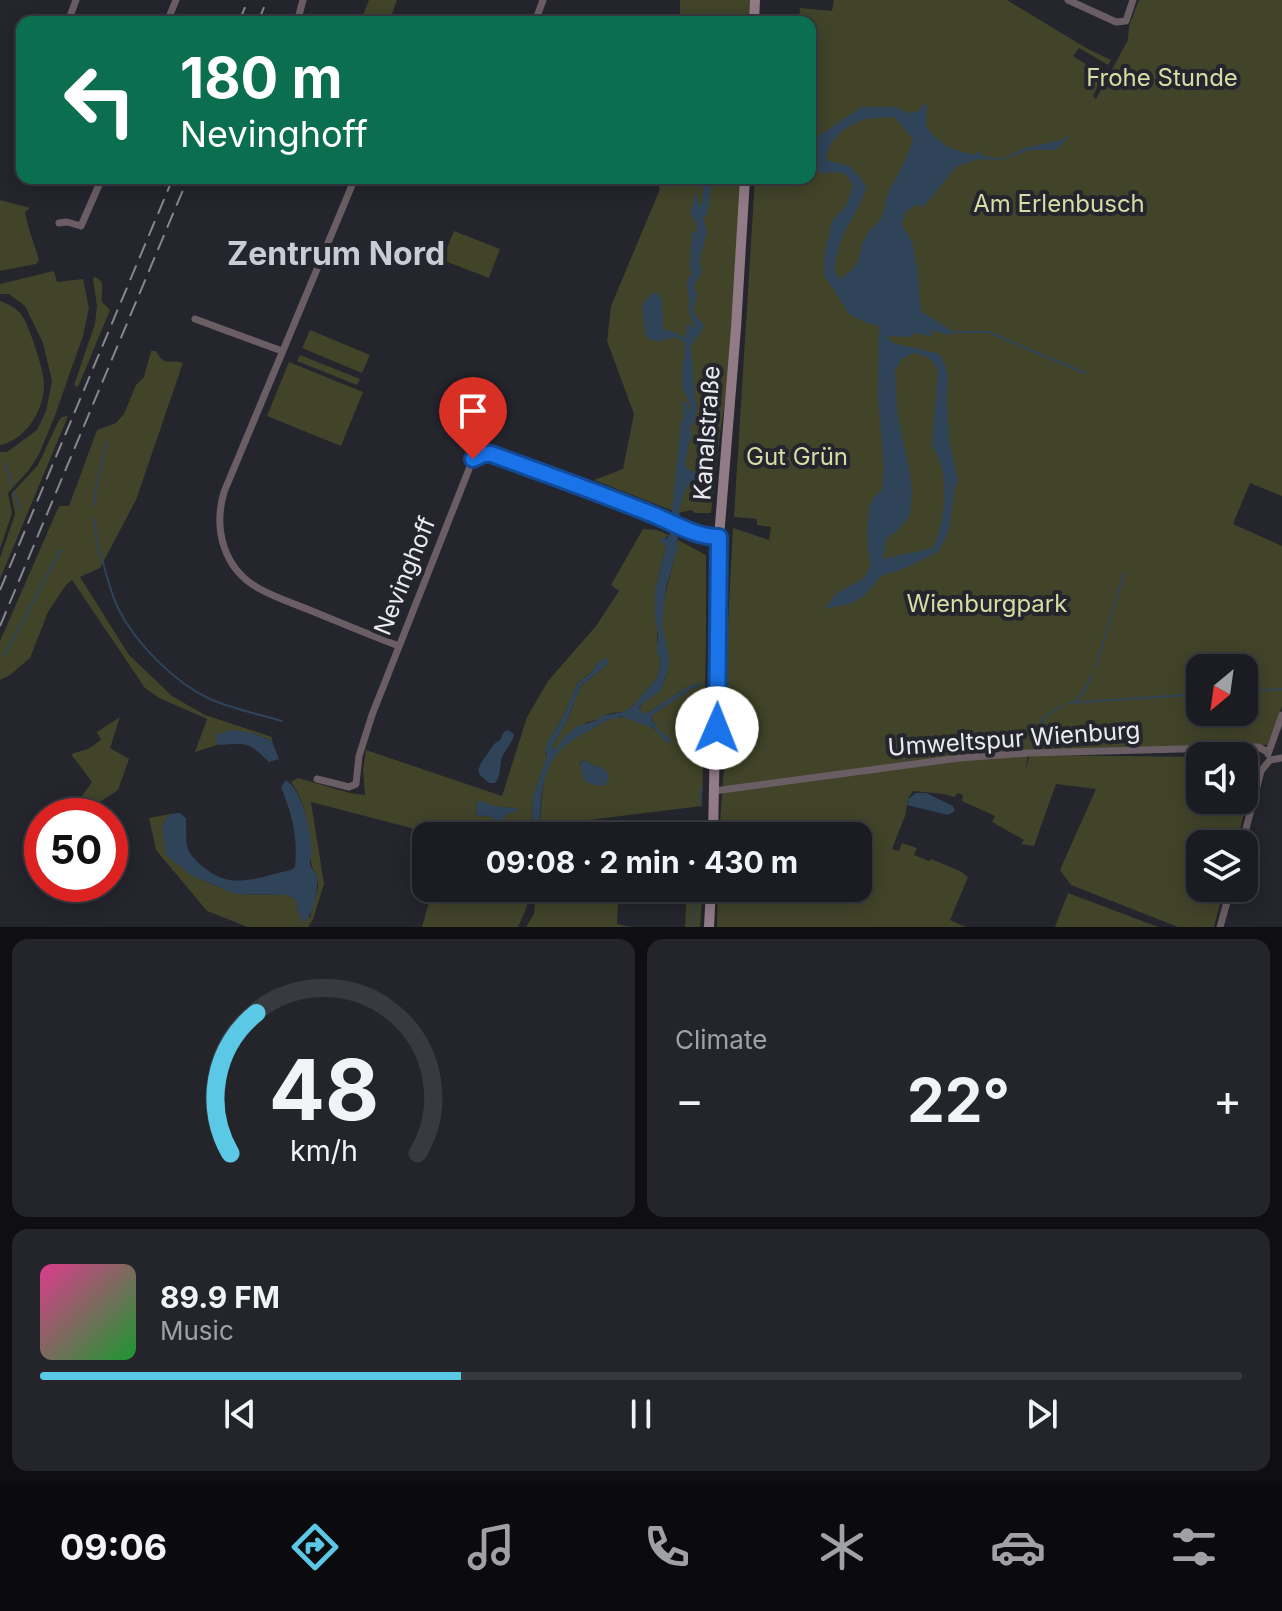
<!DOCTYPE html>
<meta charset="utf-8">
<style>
:root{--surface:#1b1c22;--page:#24252a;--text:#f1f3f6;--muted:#a0a1a5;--line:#393a40;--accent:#5bc8e6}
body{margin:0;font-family:Inter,sans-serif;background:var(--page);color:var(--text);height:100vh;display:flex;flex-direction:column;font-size:30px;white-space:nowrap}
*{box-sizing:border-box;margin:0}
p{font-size:26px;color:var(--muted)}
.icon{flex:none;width:44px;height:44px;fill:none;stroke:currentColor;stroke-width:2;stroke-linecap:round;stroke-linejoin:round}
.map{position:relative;height:927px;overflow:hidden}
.drawer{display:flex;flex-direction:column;gap:12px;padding:12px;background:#0f0f13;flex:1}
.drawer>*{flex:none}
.hud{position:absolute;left:16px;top:16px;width:800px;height:168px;border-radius:16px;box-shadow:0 4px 20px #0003,0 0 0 2px var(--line);background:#0b6e4f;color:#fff;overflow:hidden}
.needle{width:52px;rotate:209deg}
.controls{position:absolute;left:1186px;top:654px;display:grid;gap:16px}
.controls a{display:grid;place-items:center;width:72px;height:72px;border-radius:16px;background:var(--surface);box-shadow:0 4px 20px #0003,0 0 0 2px var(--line);font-size:40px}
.speed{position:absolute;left:24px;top:798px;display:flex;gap:16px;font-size:40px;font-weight:700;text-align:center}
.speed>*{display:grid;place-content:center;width:104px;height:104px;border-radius:50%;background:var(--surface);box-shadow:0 4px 20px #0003,0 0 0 2px var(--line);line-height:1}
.speed .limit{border:12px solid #d22;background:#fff;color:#111}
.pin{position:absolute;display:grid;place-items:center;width:68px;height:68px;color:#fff;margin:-82px -34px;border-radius:50% 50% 50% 0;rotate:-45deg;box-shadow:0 0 8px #0007}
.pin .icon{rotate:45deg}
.me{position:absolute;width:88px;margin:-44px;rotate:1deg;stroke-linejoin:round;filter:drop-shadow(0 0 6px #0008)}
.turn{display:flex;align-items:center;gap:28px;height:168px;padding:0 32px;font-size:36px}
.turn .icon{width:104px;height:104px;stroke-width:2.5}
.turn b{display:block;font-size:56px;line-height:68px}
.big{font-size:60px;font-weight:700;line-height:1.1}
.drawer .tile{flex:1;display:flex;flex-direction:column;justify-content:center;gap:12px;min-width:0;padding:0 28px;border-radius:16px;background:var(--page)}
.drawer .dial{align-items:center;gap:0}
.dial svg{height:208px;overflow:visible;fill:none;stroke:var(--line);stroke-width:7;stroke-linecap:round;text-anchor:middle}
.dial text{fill:var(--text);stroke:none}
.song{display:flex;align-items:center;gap:24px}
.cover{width:96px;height:96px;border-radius:12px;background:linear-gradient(135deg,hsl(330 70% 55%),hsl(130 70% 35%))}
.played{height:8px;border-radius:4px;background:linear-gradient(90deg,var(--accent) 35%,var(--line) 35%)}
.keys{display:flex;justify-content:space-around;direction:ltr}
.heat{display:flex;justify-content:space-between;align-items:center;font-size:44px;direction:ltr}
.drawer .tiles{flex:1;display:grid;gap:12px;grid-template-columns:1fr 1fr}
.tile:last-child{grid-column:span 2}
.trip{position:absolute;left:412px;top:822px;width:460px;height:80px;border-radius:16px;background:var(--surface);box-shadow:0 4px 20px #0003,0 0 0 2px var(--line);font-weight:700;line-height:80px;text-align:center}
.menu{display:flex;height:128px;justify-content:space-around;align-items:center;background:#0b0b0e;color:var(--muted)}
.menu .icon{width:56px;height:56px}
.menu .selected{color:var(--accent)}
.menu b{font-size:36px;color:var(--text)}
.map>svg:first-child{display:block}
</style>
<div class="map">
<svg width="1282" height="927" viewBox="0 0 1282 927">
<rect width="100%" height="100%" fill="#24252d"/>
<path fill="#414429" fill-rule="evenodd" d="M369,0H397L389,22H371L362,18Z
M680,0H751L750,22H680Z
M834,0H1007L1088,49L1111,60L1108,65L1079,48L1073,56L1103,75L1093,96L1096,99L1128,40L1129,26L1139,0H1282V496L1250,483L1233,524L1282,546V706L1267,745L1029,751L1025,771L1030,755L1200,757V800H1244V758H1257L1251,787L1236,844H1200V888H1224L1214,927H1178L1071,885L1060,870L1096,789L1056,784L1034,846L1021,844L1024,840L992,822L995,816L962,801L963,795L958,793L954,797L944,794L913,791L908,799L905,816L892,849L899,851L902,843L917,848L914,855L929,861L931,859L960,871L968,877L950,920L966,927H717L718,888H858V836H719L725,754L727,641L733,528L769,540L771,527L757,525V519L734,517L755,178H810V22H799L800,8L832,11ZM1200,668H1244V712H1200Z
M656,178H741L734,304L726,396L720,433L711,513H695L691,510L683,512H676L594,480L623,469L634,414L607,341L611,306L660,189Z
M0,200L30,208L25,212C28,229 34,243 39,260L36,264L0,271Z
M454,231L500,249L489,278L442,260Z
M54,271L57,282L83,279L89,308L83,336L54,418L39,454L29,470L8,493L12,513L0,549V452H7L37,430L46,411L52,381L43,343L25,306L9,294H0V284Z
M95,277C107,282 100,292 102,302L110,310L78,387L74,385L95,324L97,306L93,278Z
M0,301C7,303 16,308 21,314C29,325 44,370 44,384C45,409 25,441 0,445Z
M310,330L370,355L362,373L302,348Z
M151,351H156C165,368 170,358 183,363L136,500L100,568L80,577L129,655L172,696L205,715L272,737V741L252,733L216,735L217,745L195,752L207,719L159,698L145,688L72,580L66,585L48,612L30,658L10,675L0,680V641L59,506H69L97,430L116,423L124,414L136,385L144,377Z
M300,355L360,379L357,385L297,361Z
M289,362L363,392L341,446L267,416Z
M68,416L0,579V558L15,514L11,494L38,465L59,420L62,417Z
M643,529L657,530L669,535L664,539L666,547L656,587L655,595L658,631L657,640L661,660L657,678L632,707L623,712L612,713L603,716L598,720L588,722L571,732L557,748L553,749L552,747L566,722L581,686L608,664H597L592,672L577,684L564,715L549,740L545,753L547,756L533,798L532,836H442L311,802L324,884L313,919L308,927H248L207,911L156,850L149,818L170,814L162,826L191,875L235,894L288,895L296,900L299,914L310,917L318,887L317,875C307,863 312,853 310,838C308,820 302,796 291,782L298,778L350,793L365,795L363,769L366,750L502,796L527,717L548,681L596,626L619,591L611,585ZM482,801C492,807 504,808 516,808L506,815L501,824L497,825L492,817L476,815L477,802Z
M678,540L706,555V647L702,806L540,826C544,774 540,753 593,728C602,724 610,715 621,717C629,718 650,725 656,730C661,735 663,740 669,743L654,723L651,716L691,689L701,685L687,687L648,713H642L639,708C644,701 650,695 658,693C678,663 661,650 662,620C663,592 674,567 678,540ZM584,760L596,767L601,766L609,775L606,783L591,782L583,774L580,763Z
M120,717L110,748L129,759L118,790L84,812L79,800L92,782L71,754L88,749L101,740L97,732Z
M647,820L651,836H539L540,832Z
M433,888H528L527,907L518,927H422Z
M536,888H619L617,924L631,927H526L534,914Z
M687,888H703L700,927H685Z
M1068,893L1158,927H1055Z"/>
<path fill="#2f4459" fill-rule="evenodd" d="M924,104L927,105L926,126L931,133L947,147L973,155L984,148L980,151L981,155L1001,159L1025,148L1061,140L1069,135L1067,139L1056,150H1030L1002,160L979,159L957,166L926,204L921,207L917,204L903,214L905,218L901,223L912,241L917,269L921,311L951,330V332L950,335L929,330L934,337L915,333L909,337L889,336L888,338L893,343L940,354L945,365L948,378L947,399L949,441L958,480L955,487L949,528L946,537L938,552L908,567L881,576L865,595L852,603L824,609L836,594L864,578L871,566C867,552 865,512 873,499C875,495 879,493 882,490L884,468L878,395L879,326L867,323L850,315L824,275V259L832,221L847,204L853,185L845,174L838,172L821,173L816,168L811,160L812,146L818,137L861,107H895L909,113L917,112ZM894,117L913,139C908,158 898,174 889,191C885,199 885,208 882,216C879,224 870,228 866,236C855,258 865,261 841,279L835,273C835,235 855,221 866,188L862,180L850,166L826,160C827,142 843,128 860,121C870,117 883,118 894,117ZM913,353C926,355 933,359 938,371L932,446C951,471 946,521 933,548L883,559L886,539L898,530L910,515L912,493L910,474L897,412L895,370L902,359Z
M701,178H708L712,181L707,215L703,217L707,233C702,240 705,248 700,254L701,257L699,262L702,271L695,283L694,289L697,295L693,312C696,317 699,321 705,325L691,346L695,399C699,409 696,419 690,428L692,439L689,442L685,467L696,473V478L690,482L684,492L680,506L677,550L666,588L662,623L669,659L668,670L661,690C654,697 646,699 639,707L640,710L643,713H648L687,687L701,682V685L691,689L651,716C653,726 663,733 671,739L669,743L664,740L654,728L620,716L616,719H609C595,728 579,735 566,745C539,766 541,801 540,832L539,836H532L533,797L547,756L545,751L549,740L564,715L577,684L592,672L597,664L603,659H607L608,664L581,686L566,722L552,747L553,749L557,748L564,737L578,726L598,720L602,716L623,712L632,707L657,678L661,660L657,653L658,631L655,617V591L666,547L660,539L662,537L666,539L670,534L681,422L684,417L682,402L684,401L687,403L689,414L690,404L682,387V379L685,343L676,337C665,339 654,345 646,336L642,309L645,301L653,293H658L662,301L663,329L676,333L685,338L687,324L690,323L692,328H694L695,325C687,313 690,311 689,298C688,291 686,286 688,278L692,274L690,267L692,234L694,232H696C699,224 695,220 690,214L693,205L694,193L697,196L698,206L702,204L704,182Z
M233,730L252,733L272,741L279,759L269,762C247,740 246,744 217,745L215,735Z
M508,730L514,734C513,743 506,748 502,757C499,767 502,774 495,783H489L480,775L478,770L481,763L494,744L500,740L504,732Z
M584,760L596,767L601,766L609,775C608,791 594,786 584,780L580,764Z
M286,780C302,790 312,832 312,852C312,856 309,860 310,864C311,868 315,872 317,875C318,890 315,911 305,922H303L299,914L296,900L288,895L235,894L191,875L166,855L162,826L170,814L180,813L186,818C187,846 182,850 206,869C234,891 260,876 291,870L295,867C298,837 292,814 281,787Z
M916,793H926L953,806L955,811L948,815L907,805L908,799Z
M482,801C492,807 505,808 516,808L517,811L506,815L501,824L497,825L492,817L476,815L477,802Z"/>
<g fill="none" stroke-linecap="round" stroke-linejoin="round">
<path stroke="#2f4459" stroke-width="2" d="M951,332H988L1085,373
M5,463L12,484
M14,492L20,509
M94,505L96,487L107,443
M94,519L98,552L101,555C106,572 110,592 118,608C135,643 175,683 210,699C233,709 258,714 282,721
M4,656L60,551H62
M1096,666L1124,573
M1244,692L1282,689
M1075,700L1083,693L1092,675
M1069,703L1200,694
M1036,731L1044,717L1063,705
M700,804L702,787
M700,836L701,823
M693,927L696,888"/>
<path stroke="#6a5d63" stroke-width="7" d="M1068,0L1116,22L1126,21L1133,0
M299,15L303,0
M68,22L76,0
M167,22L176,0
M535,22L543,0
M355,178L224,492C213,530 224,570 260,589C276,598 295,604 312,611C341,623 370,635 399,646
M59,223L67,222L81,226L102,178
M195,319L282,351
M1268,754L1282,715
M1270,760L1282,758
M317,779L349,787L356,784L359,756L372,715L473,459L484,454H491C544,473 597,492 649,513C672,522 694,537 719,537
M714,791L959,758L1028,753L1258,747L1268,752
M1242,844L1261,771L1270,760
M1220,927L1231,888"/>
<path stroke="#917b86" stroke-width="10" d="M754,22L755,0
M713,836L719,537L736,328L745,178
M709,927L711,888"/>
<path stroke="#87888f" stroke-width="2" stroke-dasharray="16 8" stroke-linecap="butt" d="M239,22L248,0
M258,22L267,0
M0,590L173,178
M0,626L188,178"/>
</g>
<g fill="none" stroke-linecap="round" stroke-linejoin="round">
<defs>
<path id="route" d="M473,459L484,454H491C544,473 597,492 649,513C673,522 694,537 719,537L717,728"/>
</defs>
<use href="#route" stroke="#114b97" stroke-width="20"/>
<use href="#route" stroke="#1a73e8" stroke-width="14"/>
</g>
<g text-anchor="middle" stroke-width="8" stroke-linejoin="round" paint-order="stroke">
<g font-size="24" fill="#d6dca4" stroke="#24252d">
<text x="1162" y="86">Frohe Stunde</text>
<text x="1059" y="212">Am Erlenbusch</text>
<text x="797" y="465">Gut Grün</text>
<text x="987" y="612">Wienburgpark</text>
</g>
<g font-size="24" fill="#eaebf0" stroke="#24252d">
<text transform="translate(707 433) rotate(-86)" y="8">Kanalstraße</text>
<text transform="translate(405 576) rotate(-68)" y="8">Nevinghoff</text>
<text transform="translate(1014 739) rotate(-4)" y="8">Umweltspur Wienburg</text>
</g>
<g font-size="32" font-weight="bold" fill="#c9cbd5" stroke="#24252d">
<text x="336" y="265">Zentrum Nord</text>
</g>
</g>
</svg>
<div class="controls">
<a><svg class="needle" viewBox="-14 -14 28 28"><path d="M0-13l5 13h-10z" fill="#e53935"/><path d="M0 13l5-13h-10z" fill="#a0a1a5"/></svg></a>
<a><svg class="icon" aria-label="sound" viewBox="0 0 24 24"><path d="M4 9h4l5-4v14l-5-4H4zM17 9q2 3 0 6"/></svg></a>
<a><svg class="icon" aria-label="layers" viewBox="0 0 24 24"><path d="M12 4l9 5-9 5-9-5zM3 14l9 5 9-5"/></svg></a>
</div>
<div class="speed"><div class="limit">50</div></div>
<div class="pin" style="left:473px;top:459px;background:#d93025"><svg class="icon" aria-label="arrive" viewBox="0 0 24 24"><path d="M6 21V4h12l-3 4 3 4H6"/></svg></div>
<svg class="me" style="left:717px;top:728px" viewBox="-20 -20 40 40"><circle r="19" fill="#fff"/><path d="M0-13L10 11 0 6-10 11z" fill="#1a73e8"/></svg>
<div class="trip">09:08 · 2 min · 430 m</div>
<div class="hud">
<div class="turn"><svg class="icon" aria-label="left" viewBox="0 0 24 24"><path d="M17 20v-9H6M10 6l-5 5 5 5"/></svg><div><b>180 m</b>Nevinghoff</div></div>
</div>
</div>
<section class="drawer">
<div class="tiles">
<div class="tile dial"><svg viewBox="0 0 100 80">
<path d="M14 69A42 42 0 1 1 86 69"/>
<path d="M14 69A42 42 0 0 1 24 15" stroke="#5bc8e6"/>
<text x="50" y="56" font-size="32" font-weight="700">48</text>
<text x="50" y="72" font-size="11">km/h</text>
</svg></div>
<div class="tile"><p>Climate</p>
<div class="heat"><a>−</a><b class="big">22°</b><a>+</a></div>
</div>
<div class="tile">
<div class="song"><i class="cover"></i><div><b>89.9 FM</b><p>Music</p></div></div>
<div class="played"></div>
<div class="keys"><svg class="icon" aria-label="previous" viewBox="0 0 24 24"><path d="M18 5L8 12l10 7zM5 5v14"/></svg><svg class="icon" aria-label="pause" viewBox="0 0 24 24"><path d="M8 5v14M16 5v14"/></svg><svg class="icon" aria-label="next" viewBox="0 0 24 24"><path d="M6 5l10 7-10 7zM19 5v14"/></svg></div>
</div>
</div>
</section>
<nav class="menu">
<b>09:06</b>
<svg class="icon selected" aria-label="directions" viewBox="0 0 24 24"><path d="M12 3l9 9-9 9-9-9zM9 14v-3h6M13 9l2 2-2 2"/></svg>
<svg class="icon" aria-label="music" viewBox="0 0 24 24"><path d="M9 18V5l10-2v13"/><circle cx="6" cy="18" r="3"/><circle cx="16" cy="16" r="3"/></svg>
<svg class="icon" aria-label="phone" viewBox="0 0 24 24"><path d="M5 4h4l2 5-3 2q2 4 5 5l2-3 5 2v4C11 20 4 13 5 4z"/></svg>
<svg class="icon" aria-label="climate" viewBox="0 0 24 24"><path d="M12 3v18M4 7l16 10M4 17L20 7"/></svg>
<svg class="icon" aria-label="car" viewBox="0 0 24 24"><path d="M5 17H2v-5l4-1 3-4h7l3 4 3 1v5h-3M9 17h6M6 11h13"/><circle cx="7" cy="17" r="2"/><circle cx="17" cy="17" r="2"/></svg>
<svg class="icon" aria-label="filters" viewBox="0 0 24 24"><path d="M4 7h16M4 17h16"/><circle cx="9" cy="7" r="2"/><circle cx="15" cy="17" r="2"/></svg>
</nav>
